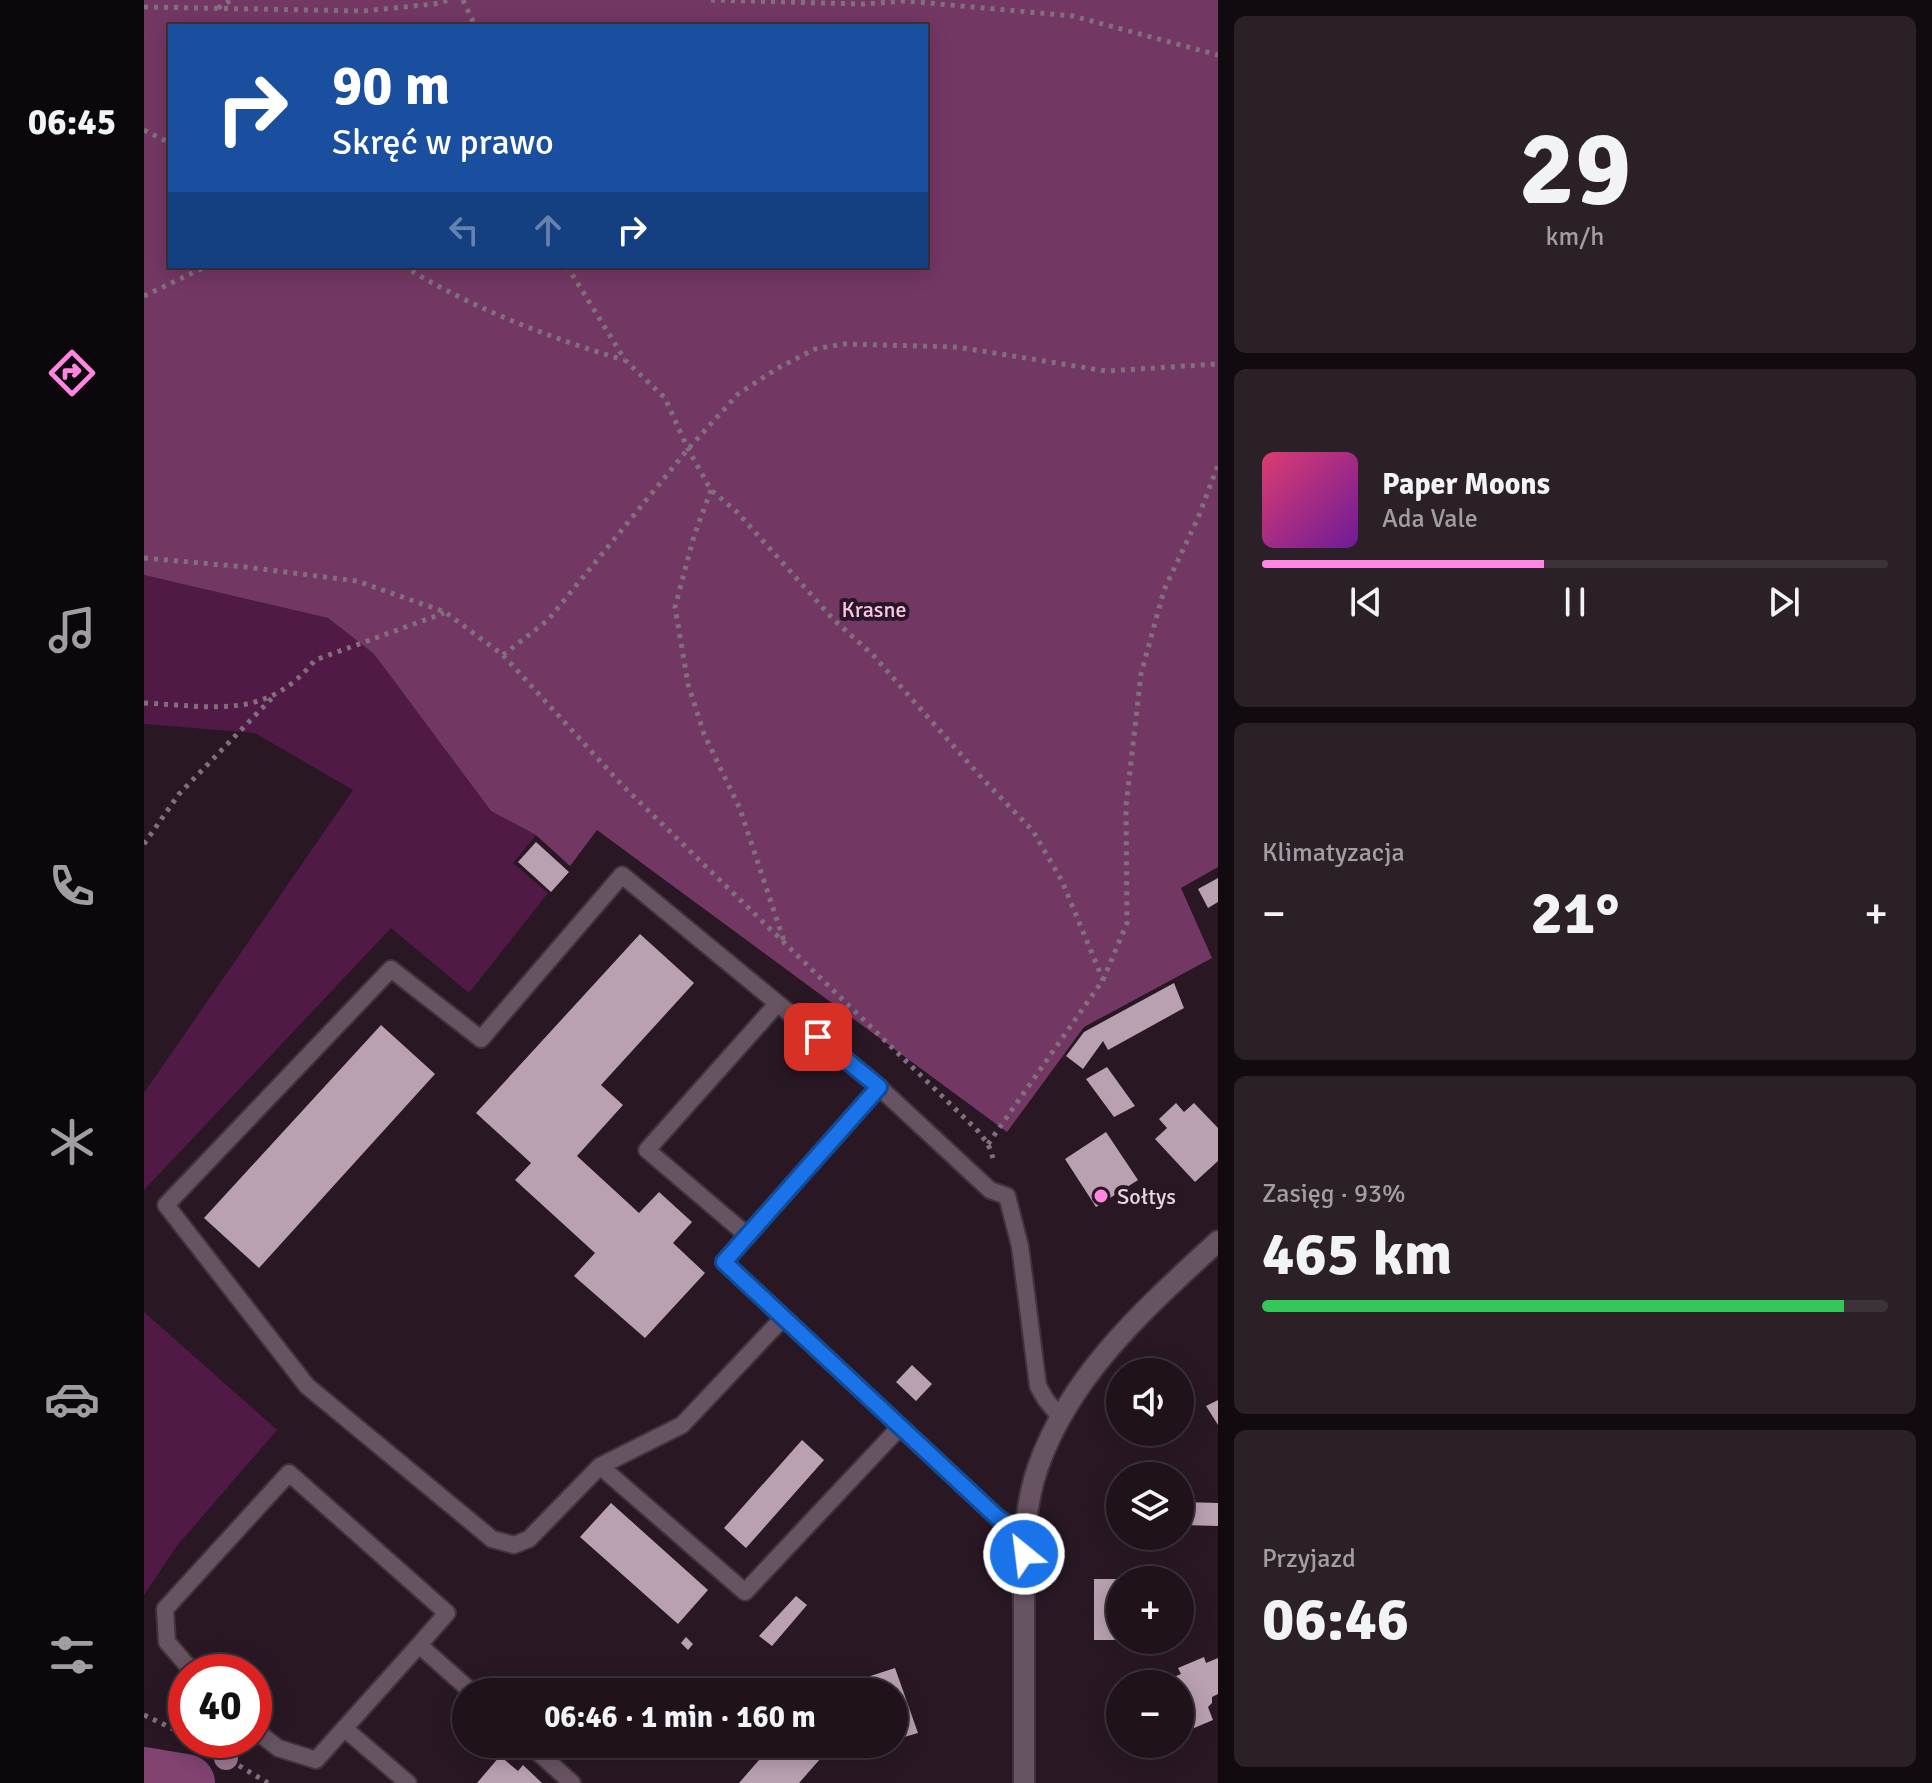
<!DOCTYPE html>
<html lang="pl">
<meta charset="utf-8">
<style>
:root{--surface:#1f121b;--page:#2c2028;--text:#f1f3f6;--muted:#a19ea3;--line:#3c323a;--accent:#fe86e0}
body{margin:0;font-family:Signika,sans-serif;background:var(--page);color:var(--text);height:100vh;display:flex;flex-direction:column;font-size:30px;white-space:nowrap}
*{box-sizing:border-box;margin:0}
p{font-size:26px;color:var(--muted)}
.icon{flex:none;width:44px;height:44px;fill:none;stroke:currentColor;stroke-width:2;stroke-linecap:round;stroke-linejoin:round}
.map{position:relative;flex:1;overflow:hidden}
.drawer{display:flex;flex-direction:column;gap:16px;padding:16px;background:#110a0f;width:714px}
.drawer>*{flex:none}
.top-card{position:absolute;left:24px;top:24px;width:760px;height:244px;border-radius:0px;box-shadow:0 4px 20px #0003,0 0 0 2px var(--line);background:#1a4fa0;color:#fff;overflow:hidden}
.controls{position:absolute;left:962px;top:1358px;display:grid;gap:16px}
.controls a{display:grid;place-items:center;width:88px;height:88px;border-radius:50%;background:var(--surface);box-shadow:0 4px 20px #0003,0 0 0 2px var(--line);font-size:40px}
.speed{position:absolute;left:24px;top:1654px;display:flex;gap:16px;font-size:40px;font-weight:700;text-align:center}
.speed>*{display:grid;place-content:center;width:104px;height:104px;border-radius:50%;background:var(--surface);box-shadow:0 4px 20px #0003,0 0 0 2px var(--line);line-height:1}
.speed .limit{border:12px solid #d22;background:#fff;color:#111}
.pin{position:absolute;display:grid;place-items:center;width:68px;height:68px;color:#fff;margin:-34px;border-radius:16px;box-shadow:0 4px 12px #0006}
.me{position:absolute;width:88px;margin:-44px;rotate:331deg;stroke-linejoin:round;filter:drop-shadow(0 0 6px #0008)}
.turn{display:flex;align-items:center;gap:28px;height:168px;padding:0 32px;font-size:36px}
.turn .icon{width:104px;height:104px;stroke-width:2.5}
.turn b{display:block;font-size:56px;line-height:68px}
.lanes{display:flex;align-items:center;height:76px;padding:0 32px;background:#0003;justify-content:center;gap:40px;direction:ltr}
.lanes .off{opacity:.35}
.big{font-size:60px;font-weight:800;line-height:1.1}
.drawer .widget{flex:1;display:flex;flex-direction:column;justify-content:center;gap:12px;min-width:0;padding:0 28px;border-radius:12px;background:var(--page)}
.drawer .dial{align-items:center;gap:0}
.dial b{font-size:104px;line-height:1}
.song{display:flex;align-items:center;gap:24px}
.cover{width:96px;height:96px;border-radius:12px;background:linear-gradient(135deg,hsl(340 70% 55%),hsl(280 70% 35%))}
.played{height:8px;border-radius:4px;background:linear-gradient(90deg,var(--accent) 45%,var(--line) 45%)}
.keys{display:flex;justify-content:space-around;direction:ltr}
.heat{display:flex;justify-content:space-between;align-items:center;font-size:44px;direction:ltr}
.charge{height:12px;border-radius:6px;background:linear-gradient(90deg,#34c759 93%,var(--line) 0)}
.trip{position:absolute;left:308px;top:1678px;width:456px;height:80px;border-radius:40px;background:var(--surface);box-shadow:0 4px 20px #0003,0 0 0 2px var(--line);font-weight:800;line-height:80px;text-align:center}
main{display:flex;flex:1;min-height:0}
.menu{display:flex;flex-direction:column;width:144px;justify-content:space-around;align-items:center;background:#0c070b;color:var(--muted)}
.menu .icon{width:56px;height:56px}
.menu .current{color:var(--accent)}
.menu b{font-size:36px;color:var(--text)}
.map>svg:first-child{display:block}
</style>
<main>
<nav class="menu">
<b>06:45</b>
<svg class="icon current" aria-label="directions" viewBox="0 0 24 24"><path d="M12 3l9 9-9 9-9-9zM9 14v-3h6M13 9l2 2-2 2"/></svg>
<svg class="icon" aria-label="music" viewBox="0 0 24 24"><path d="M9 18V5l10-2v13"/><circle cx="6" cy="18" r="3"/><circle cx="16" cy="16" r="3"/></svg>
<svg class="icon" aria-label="phone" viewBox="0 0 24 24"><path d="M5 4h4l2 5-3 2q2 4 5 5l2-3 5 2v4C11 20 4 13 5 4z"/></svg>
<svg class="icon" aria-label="climate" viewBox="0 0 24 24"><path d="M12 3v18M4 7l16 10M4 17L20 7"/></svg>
<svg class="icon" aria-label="car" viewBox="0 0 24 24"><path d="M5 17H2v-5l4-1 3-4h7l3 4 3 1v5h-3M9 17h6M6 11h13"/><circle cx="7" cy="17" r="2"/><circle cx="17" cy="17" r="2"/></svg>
<svg class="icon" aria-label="filters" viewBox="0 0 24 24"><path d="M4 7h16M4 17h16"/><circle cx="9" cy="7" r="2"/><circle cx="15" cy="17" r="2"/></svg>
</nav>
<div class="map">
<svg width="1074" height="1783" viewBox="0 0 1074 1783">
<rect width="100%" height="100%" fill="#291824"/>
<path fill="#511945" d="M0,575L184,618L230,654L347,811L392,835L369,863L404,893L325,993L247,928L0,1190V1093L209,790L111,733L0,724Z
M0,1312L133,1430L32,1547L0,1595Z"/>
<path fill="#733764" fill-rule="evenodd" d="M0,0H1074V867L1037,888L1068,958L940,1027L863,1132L453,830L426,866L392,835L347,811L230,654L184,618L0,575ZM26,26H782V266H26Z"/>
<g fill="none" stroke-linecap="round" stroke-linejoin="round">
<path stroke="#814371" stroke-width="58" d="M0,1776L42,1783"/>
</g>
<path fill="#b9a1b2" d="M392,842L425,872L407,892L374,862Z
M1074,878V902L1064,908L1054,889Z
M496,934L550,983L457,1085L479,1105L433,1156L495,1213L515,1192L548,1222L529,1243L561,1273L501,1338L430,1276L451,1253L371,1180L387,1163L332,1113Z
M1030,983L1040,1008L964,1050L959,1041L939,1069L922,1056L940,1032Z
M237,1025L291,1074L115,1268L60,1218Z
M963,1067L991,1106L970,1117L942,1079Z
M1032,1103L1040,1112L1050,1103L1074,1128V1161L1051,1182L1011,1139L1023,1128L1015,1119Z
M962,1132L994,1180L952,1207L921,1159Z
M768,1365L788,1384L772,1401L752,1382Z
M1074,1400V1425L1062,1406Z
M658,1440L680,1460L602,1548L580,1528Z
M1040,1502L1074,1503V1526L1039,1525Z
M467,1503L564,1590L534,1624L436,1537Z
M950,1579H976V1640H950Z
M1036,1579H1040V1587H1043V1591H1040V1640H1036Z
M652,1596L663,1605L628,1646L615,1636Z
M542,1637L549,1644L544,1650L537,1643Z
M1060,1657L1062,1663L1074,1658V1694L1068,1697V1703L1064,1707L1069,1720L1036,1734V1684H1013L1037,1674L1034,1668Z
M751,1668L774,1733L750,1740V1692H708L705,1683Z
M629,1744H672L667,1749L677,1758L655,1783H595Z
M356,1756L374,1771L379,1765L398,1783H333Z"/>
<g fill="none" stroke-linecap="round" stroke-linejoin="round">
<defs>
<path id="service" d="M604,1236L503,1150L633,1004
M638,1319L538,1425L456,1466L385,1539L370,1545L348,1539L163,1386L22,1205L247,969L337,1039L478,875L735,1087
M456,1466L601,1592L756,1427
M881,1535L854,1518L580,1262L735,1087L846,1190L863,1196L876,1246L894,1386L902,1400L917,1418
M49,1672L23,1642L21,1609L145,1473L303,1613L275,1645
M110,1729L134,1748L172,1760L275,1645L328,1692
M201,1729L264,1783
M385,1744L428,1783"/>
<path id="tertiary" d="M880,1783C880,1728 880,1673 880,1618C880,1568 877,1515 894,1467C927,1373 1003,1307 1074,1241"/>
</defs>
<use href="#service" stroke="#40333c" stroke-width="20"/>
<use href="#tertiary" stroke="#40333c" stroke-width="24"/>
<path stroke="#7f707b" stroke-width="5" stroke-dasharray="4 6" stroke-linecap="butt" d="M319,0L331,26
M567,0L718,4L762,1L929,16L1074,55
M0,7L219,11L290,4L305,0
M74,8L87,0
M0,130L26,143
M259,266C328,308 403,337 480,360
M423,266L481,360L521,398L544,449L567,490L593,512L689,619L729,655L836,776L889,831L918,881L959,980
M0,296L63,266
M567,490L550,536L531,607L544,684L560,734L596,809L641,944
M0,558L102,567L213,581L301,612L359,655L478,785L834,1131L844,1144L849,1158
M359,655L404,620L544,449L594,394L634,368L671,349L700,344L813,347L962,371L1074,364
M0,703C69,706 122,721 171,660L300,613
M0,844L35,794L128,698
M844,1144L959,980L983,923L982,806L997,674L1020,590L1054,518L1074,465
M0,1715L42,1735
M52,1740L124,1783"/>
<use href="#service" stroke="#685362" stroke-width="16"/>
<use href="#tertiary" stroke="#685362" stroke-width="20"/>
</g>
<circle fill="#9d7791" cx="82" cy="1758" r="12"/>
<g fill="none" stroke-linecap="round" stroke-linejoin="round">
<defs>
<path id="route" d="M674,1037L735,1087L580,1262L854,1518L881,1535L880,1554"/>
</defs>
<use href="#route" stroke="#114b97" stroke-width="20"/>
<use href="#route" stroke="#1a73e8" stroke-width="14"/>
</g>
<circle fill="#fe86e0" stroke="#291824" stroke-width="3" cx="957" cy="1196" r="8"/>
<g text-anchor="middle" stroke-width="8" stroke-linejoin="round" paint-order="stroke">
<g font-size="22" fill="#fcc4eb" stroke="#291824">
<text x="730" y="617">Krasne</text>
</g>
<g font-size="22" fill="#e5d8e1" stroke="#291824" text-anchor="start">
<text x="973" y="1204">Sołtys</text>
</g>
</g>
</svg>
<div class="controls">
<a><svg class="icon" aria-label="sound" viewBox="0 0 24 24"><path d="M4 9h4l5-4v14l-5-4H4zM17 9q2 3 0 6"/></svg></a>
<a><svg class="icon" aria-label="layers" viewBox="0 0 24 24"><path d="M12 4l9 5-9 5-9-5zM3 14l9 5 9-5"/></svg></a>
<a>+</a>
<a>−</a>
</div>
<div class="speed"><div class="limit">40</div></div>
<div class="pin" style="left:674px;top:1037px;background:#d93025"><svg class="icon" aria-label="arrive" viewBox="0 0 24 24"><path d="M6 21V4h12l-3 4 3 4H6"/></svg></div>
<svg class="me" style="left:880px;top:1554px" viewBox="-20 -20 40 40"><circle r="17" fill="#1a73e8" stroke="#fff" stroke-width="3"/><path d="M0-11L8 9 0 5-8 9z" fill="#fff"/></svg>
<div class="trip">06:46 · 1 min · 160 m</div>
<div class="top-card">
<div class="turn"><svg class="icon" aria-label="right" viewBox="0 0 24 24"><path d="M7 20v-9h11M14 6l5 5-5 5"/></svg><div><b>90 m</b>Skręć w prawo</div></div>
<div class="lanes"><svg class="icon off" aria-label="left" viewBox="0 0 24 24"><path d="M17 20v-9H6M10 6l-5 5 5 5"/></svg><svg class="icon off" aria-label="ahead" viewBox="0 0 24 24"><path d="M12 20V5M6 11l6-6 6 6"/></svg><svg class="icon" aria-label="right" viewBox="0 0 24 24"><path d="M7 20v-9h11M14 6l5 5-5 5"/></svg></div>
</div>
</div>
<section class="drawer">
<div class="widget dial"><b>29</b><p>km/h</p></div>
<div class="widget">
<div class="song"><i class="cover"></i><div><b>Paper Moons</b><p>Ada Vale</p></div></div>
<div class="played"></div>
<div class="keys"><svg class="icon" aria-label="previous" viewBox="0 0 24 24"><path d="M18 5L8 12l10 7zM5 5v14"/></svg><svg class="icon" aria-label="pause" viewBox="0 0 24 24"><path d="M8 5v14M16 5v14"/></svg><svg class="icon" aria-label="next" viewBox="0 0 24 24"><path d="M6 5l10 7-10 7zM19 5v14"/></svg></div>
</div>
<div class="widget"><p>Klimatyzacja</p>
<div class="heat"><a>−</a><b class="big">21°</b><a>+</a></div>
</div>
<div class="widget"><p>Zasięg · 93%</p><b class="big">465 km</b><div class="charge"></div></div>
<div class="widget"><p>Przyjazd</p><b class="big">06:46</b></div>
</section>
</main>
